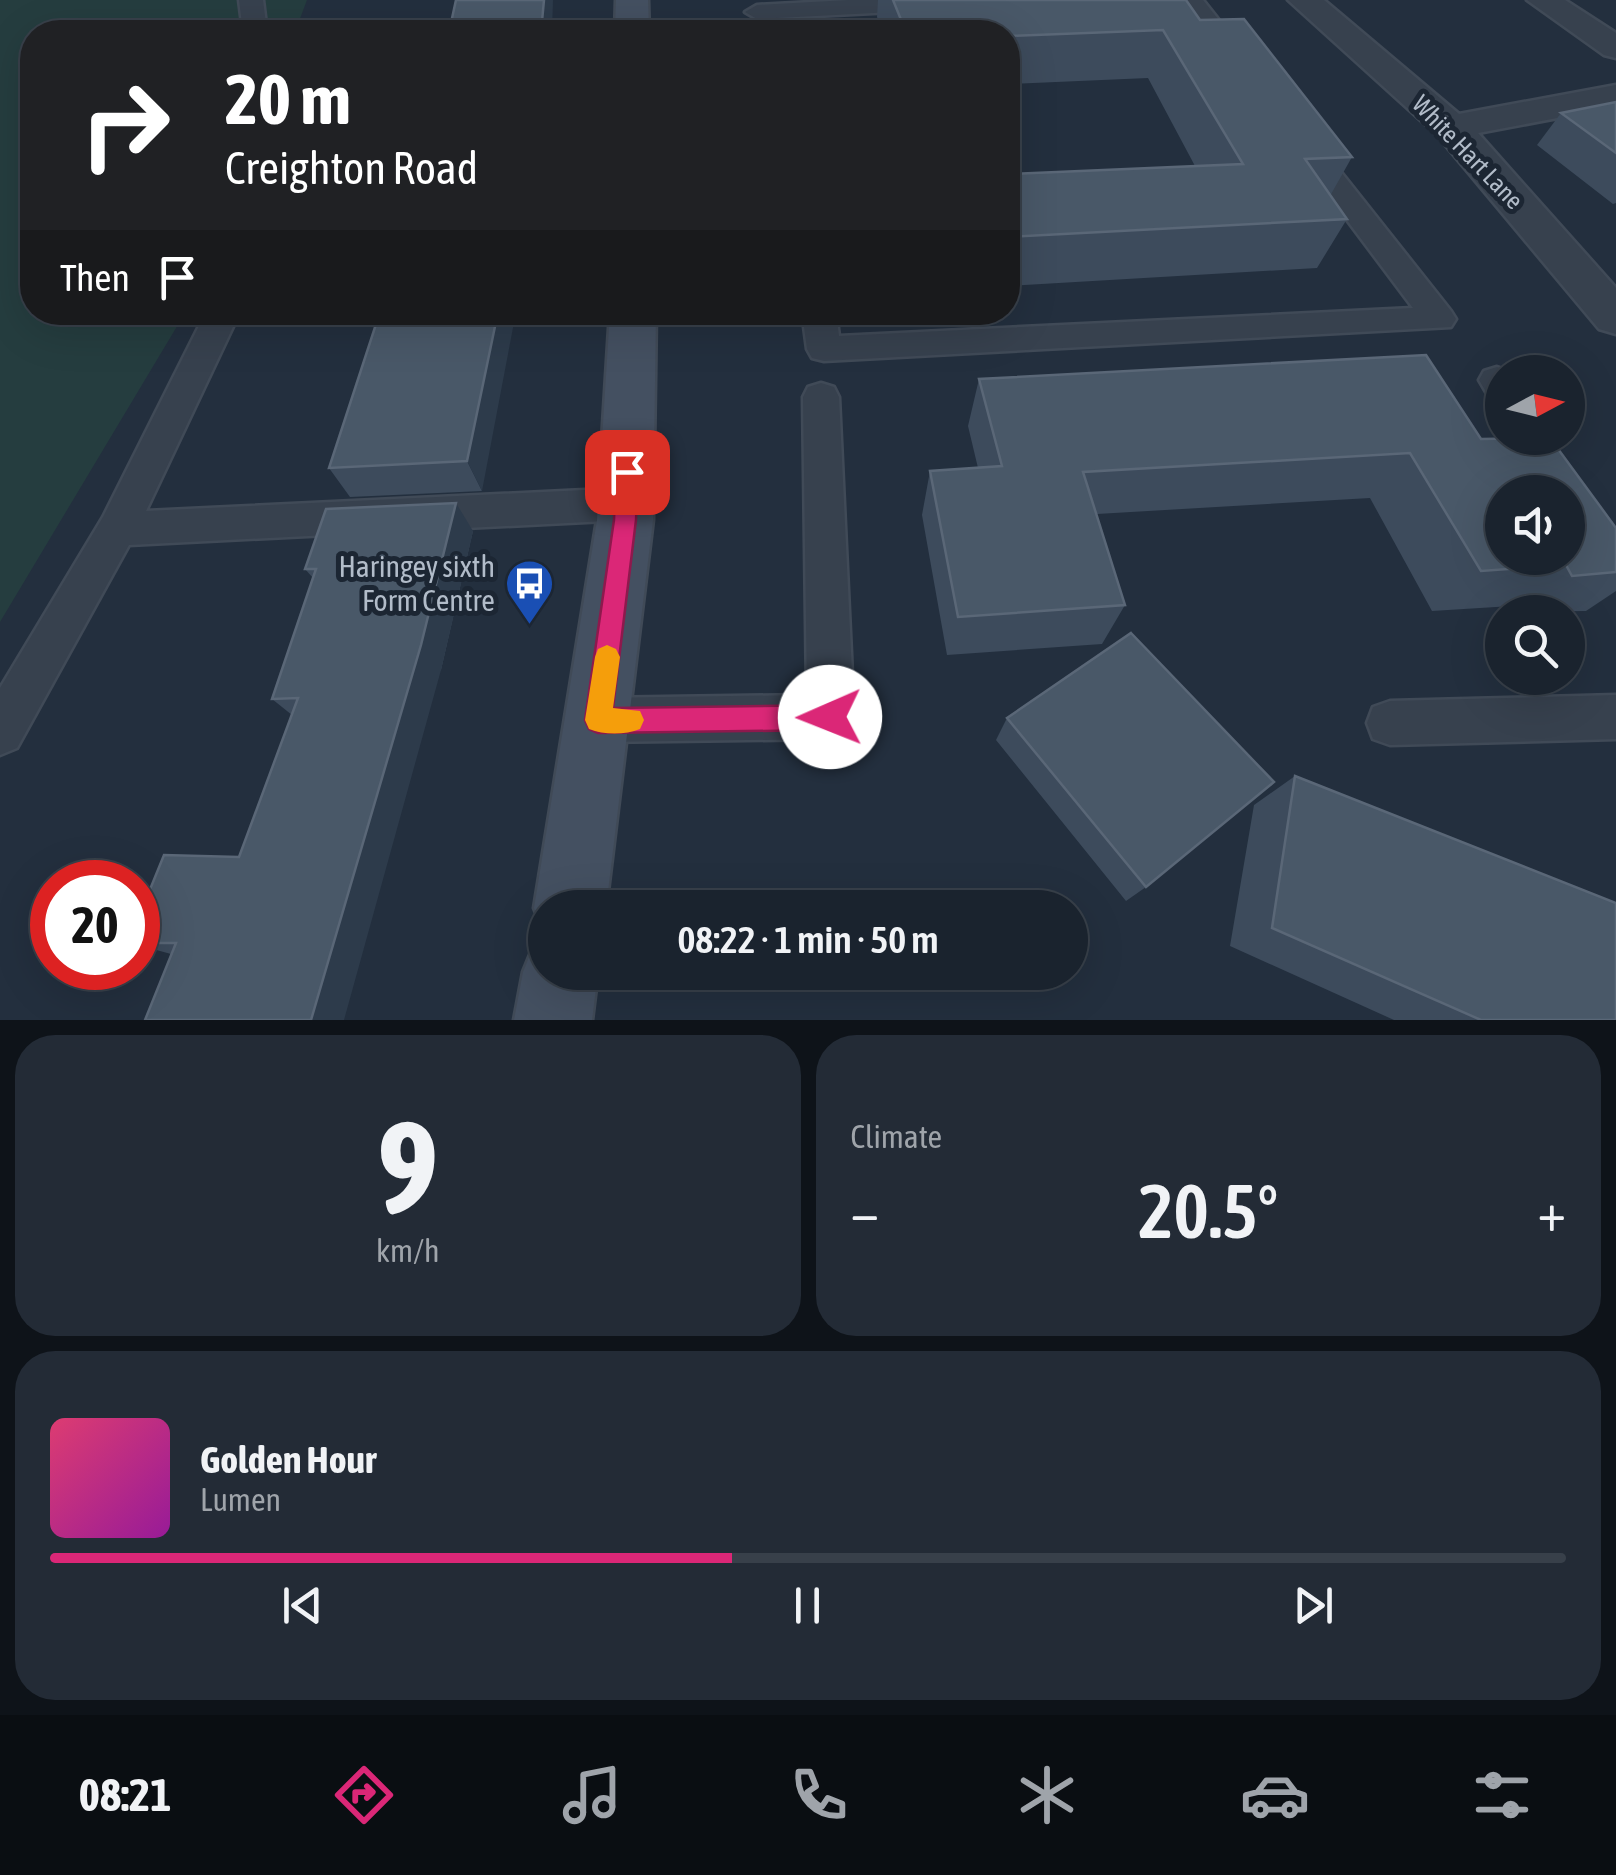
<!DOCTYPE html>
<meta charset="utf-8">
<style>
:root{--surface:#1a232e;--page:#232b36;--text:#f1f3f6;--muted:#9fa4aa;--line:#38404a;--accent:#db2777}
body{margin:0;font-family:"Asap Condensed",sans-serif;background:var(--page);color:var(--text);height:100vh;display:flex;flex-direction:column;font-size:38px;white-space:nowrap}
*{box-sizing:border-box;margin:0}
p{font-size:32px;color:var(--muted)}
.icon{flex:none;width:55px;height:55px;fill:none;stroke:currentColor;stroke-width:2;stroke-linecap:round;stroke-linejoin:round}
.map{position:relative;height:1020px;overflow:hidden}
.details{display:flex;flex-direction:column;gap:15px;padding:15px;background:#0e1319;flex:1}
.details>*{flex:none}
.hud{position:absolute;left:20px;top:20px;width:1000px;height:305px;border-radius:40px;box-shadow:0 10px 40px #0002,0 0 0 2px var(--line);background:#202124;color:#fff;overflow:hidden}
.needle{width:65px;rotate:83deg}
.controls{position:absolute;left:1485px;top:355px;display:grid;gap:20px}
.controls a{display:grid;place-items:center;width:100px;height:100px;border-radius:50%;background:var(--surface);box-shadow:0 10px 40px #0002,0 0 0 2px var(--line);font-size:50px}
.speed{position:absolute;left:30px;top:860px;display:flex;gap:20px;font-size:50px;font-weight:700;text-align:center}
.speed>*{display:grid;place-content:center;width:130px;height:130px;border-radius:50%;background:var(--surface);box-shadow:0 10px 40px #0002,0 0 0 2px var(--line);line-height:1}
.speed .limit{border:15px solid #d22;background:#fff;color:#111}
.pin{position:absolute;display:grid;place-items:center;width:85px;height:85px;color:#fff;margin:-42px;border-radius:20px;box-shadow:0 5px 15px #0006}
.me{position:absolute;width:110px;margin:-55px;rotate:269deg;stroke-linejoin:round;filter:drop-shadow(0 0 8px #0008)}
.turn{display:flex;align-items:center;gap:35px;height:210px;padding:0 40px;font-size:45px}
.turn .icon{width:130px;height:130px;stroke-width:2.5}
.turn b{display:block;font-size:70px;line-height:85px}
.then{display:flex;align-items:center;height:95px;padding:0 40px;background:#0003;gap:20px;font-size:38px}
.big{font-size:75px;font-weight:600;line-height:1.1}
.details .card{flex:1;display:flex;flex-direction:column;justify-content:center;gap:15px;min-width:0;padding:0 35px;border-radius:40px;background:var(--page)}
.details .dial{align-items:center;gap:0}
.dial b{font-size:130px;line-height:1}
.song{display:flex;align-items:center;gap:30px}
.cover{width:120px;height:120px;border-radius:15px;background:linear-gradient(135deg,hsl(340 70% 55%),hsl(300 70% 35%))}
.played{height:10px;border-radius:5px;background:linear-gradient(90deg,var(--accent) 45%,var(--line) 45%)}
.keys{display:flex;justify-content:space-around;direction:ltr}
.heat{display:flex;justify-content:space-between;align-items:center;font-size:55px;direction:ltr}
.details .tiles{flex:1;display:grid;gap:15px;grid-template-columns:1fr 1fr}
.card:last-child{grid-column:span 2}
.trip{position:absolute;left:528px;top:890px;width:560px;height:100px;border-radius:50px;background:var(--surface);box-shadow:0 10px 40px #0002,0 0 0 2px var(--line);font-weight:600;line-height:100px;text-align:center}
.tab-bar{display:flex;height:160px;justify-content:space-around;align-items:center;background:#0a0e12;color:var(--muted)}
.tab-bar .icon{width:70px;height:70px}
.tab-bar .current{color:var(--accent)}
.tab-bar b{font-size:45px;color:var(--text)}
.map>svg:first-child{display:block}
</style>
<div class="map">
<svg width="1616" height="1020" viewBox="0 0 1616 1020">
<rect width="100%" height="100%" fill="#232f3e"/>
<path fill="#253d3f" d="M0,0H307L295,32H32V312L185,313L0,622Z"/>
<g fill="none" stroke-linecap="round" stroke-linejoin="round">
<defs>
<path id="lane" d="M239,0H263L267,32H243Z
M849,0H1002L990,7L757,19L745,12L757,5Z
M1179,0H1203L1253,63L1249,68H1231Z
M1304,135L1314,138L1451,311L1456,319L1451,327L824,361L812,358L807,349L802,312H836L839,336L1413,308L1290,144L1294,138Z
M206,312H240L146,511L626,488L640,493L646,504L640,515L626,520L129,545L17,748L0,755V688L103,517Z
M1497,367L1511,372H1502V401L1489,397L1479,380L1484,371Z
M821,383L834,387L839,397L854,717L847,733L831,739L598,742L582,736L575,720L582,704L598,698L807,695L803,397L808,387Z
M1616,695V739L1390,745L1373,739L1367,723L1373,707L1390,701Z"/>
<path id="street" d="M1288,0H1324L1459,114L1616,85V107L1478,133L1616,288V334L1599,329L1437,135Z
M1527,0H1565L1616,33V58L1604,55Z"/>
<path id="secondary" d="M616,0H648L649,32H615Z
M610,312H656L653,520L606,908H545V934L534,908L597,520Z
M545,941V972H598L592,1020H514L523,972L534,945Z"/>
</defs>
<use href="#lane" stroke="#404a57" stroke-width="5"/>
<use href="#street" stroke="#404a57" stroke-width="5"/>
<use href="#secondary" stroke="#404a57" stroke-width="5"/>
<use href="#lane" fill="#37414e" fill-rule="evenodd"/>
<use href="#street" fill="#37414e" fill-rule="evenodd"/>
<use href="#secondary" fill="#445061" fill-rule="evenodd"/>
</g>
<path fill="#3d4b5c" d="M878,0H1186L1200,20L1352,157L1330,196L1347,219L1317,268L1008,286V174L1195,166L1148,78L1008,84V32H883L877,17Z
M1616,102V203L1613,204L1537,145L1561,113Z
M393,312L482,491L350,497L329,468Z
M979,379L1481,439L1616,528V591L1586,611L1515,612L1512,606L1432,611L1370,498L1097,514L1125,605L1102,644L947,655L922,515L930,471L978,468L968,426Z
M473,531L441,670L171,954L138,945V919L239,857L292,715L272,699L313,578L305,569Z
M1007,718L1146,887L1126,901L996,740Z
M1295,776L1616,1020H1394L1230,946L1254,805Z"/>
<path fill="#2d3b4b" d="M544,0H553L552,32H541Z
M498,312H516L482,491L467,461Z
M456,503L473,531L441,670L344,1020H311Z"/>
<path fill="#495868" stroke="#5a6777" stroke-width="2.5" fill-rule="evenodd" d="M456,0H544L541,32H449Z
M893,0H1186L1200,20L1244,19L1352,157L1305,159L1347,219L1008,237V174L1243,164L1163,30L1008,36V32H906Z
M1616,102V153L1561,113Z
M393,312H498L467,461L329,468L378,318H392Z
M1426,355L1481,439L1550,438L1616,528V572L1572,576L1566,565L1481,571L1410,453L1083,472L1125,605L958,617L930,471L1002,466L979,379ZM1502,492H1568V558H1502Z
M456,503L421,645L311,1020H145L176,943H138V919L164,855L239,857L298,698L272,699L316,569H305L326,509Z
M1131,633L1274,782L1146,887L1007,718Z
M1295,776L1616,903V1020H1481L1272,928Z"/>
<path fill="#db2777" stroke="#8e194d" stroke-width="2.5" d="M627,463L638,472L636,520L613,708L830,705L840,708L844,717L840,726L830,730L598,733L589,729L585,720L614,520L616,472Z"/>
<path fill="#f59e0b" d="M607,645L616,649L620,657L613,708L640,711L644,720L640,729C625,735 604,735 589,729L585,720L595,657L598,649Z"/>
<defs>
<symbol id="bus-pin" viewBox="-11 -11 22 30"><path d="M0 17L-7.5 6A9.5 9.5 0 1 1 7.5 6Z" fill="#1a4fb4" stroke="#1c2633"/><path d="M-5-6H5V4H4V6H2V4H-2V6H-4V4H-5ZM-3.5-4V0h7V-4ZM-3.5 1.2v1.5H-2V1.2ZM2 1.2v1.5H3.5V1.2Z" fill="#fff"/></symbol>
</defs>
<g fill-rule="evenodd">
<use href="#bus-pin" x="502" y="556" width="55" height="75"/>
</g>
<g text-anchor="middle" stroke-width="10" stroke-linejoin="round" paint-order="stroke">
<g font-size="25" fill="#b2bcc9" stroke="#1c2633">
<text transform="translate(1468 152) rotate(46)" y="9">White Hart Lane</text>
</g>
<g font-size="30" fill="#b2bcc9" stroke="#1c2633" text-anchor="end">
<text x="495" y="577">Haringey sixth<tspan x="495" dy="34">Form Centre</tspan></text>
</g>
</g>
</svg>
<div class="controls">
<a><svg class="needle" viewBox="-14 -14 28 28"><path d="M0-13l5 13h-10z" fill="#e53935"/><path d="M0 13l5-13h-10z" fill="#9fa4aa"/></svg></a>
<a><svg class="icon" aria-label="sound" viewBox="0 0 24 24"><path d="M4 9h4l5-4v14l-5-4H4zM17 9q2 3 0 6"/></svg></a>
<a><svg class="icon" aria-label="search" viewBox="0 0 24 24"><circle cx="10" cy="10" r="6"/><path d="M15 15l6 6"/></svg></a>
</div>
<div class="speed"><div class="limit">20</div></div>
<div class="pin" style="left:627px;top:472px;background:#d93025"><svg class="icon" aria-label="arrive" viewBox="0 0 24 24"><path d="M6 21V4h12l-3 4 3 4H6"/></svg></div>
<svg class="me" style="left:830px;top:717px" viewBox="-20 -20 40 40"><circle r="19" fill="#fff"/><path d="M0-13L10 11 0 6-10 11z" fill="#db2777"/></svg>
<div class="trip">08:22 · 1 min · 50 m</div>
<div class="hud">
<div class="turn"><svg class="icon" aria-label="right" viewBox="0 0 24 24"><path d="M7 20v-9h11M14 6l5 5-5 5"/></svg><div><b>20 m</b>Creighton Road</div></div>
<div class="then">Then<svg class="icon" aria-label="arrive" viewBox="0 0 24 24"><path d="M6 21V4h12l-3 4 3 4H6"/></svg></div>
</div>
</div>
<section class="details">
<div class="tiles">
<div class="card dial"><b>9</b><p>km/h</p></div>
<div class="card"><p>Climate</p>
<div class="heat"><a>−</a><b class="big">20.5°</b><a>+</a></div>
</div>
<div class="card">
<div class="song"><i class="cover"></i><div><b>Golden Hour</b><p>Lumen</p></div></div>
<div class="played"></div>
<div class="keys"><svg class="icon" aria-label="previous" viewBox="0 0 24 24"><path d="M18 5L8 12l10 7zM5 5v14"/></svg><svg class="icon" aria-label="pause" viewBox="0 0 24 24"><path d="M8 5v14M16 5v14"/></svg><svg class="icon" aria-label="next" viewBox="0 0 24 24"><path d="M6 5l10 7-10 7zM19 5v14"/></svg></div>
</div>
</div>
</section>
<nav class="tab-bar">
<b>08:21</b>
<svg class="icon current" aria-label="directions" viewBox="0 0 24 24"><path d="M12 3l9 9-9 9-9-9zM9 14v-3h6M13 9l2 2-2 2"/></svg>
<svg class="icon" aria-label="music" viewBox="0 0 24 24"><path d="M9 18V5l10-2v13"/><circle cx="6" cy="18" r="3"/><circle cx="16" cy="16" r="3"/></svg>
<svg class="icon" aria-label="phone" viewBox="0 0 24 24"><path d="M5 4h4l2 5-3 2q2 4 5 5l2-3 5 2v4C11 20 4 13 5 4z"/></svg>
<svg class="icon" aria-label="climate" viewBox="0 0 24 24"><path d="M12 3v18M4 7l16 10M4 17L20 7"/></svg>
<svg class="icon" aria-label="car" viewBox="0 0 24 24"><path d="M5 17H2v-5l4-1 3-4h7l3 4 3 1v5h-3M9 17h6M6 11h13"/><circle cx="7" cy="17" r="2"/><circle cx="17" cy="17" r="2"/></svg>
<svg class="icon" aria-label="filters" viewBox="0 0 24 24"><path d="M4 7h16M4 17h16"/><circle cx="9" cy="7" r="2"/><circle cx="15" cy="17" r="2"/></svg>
</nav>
